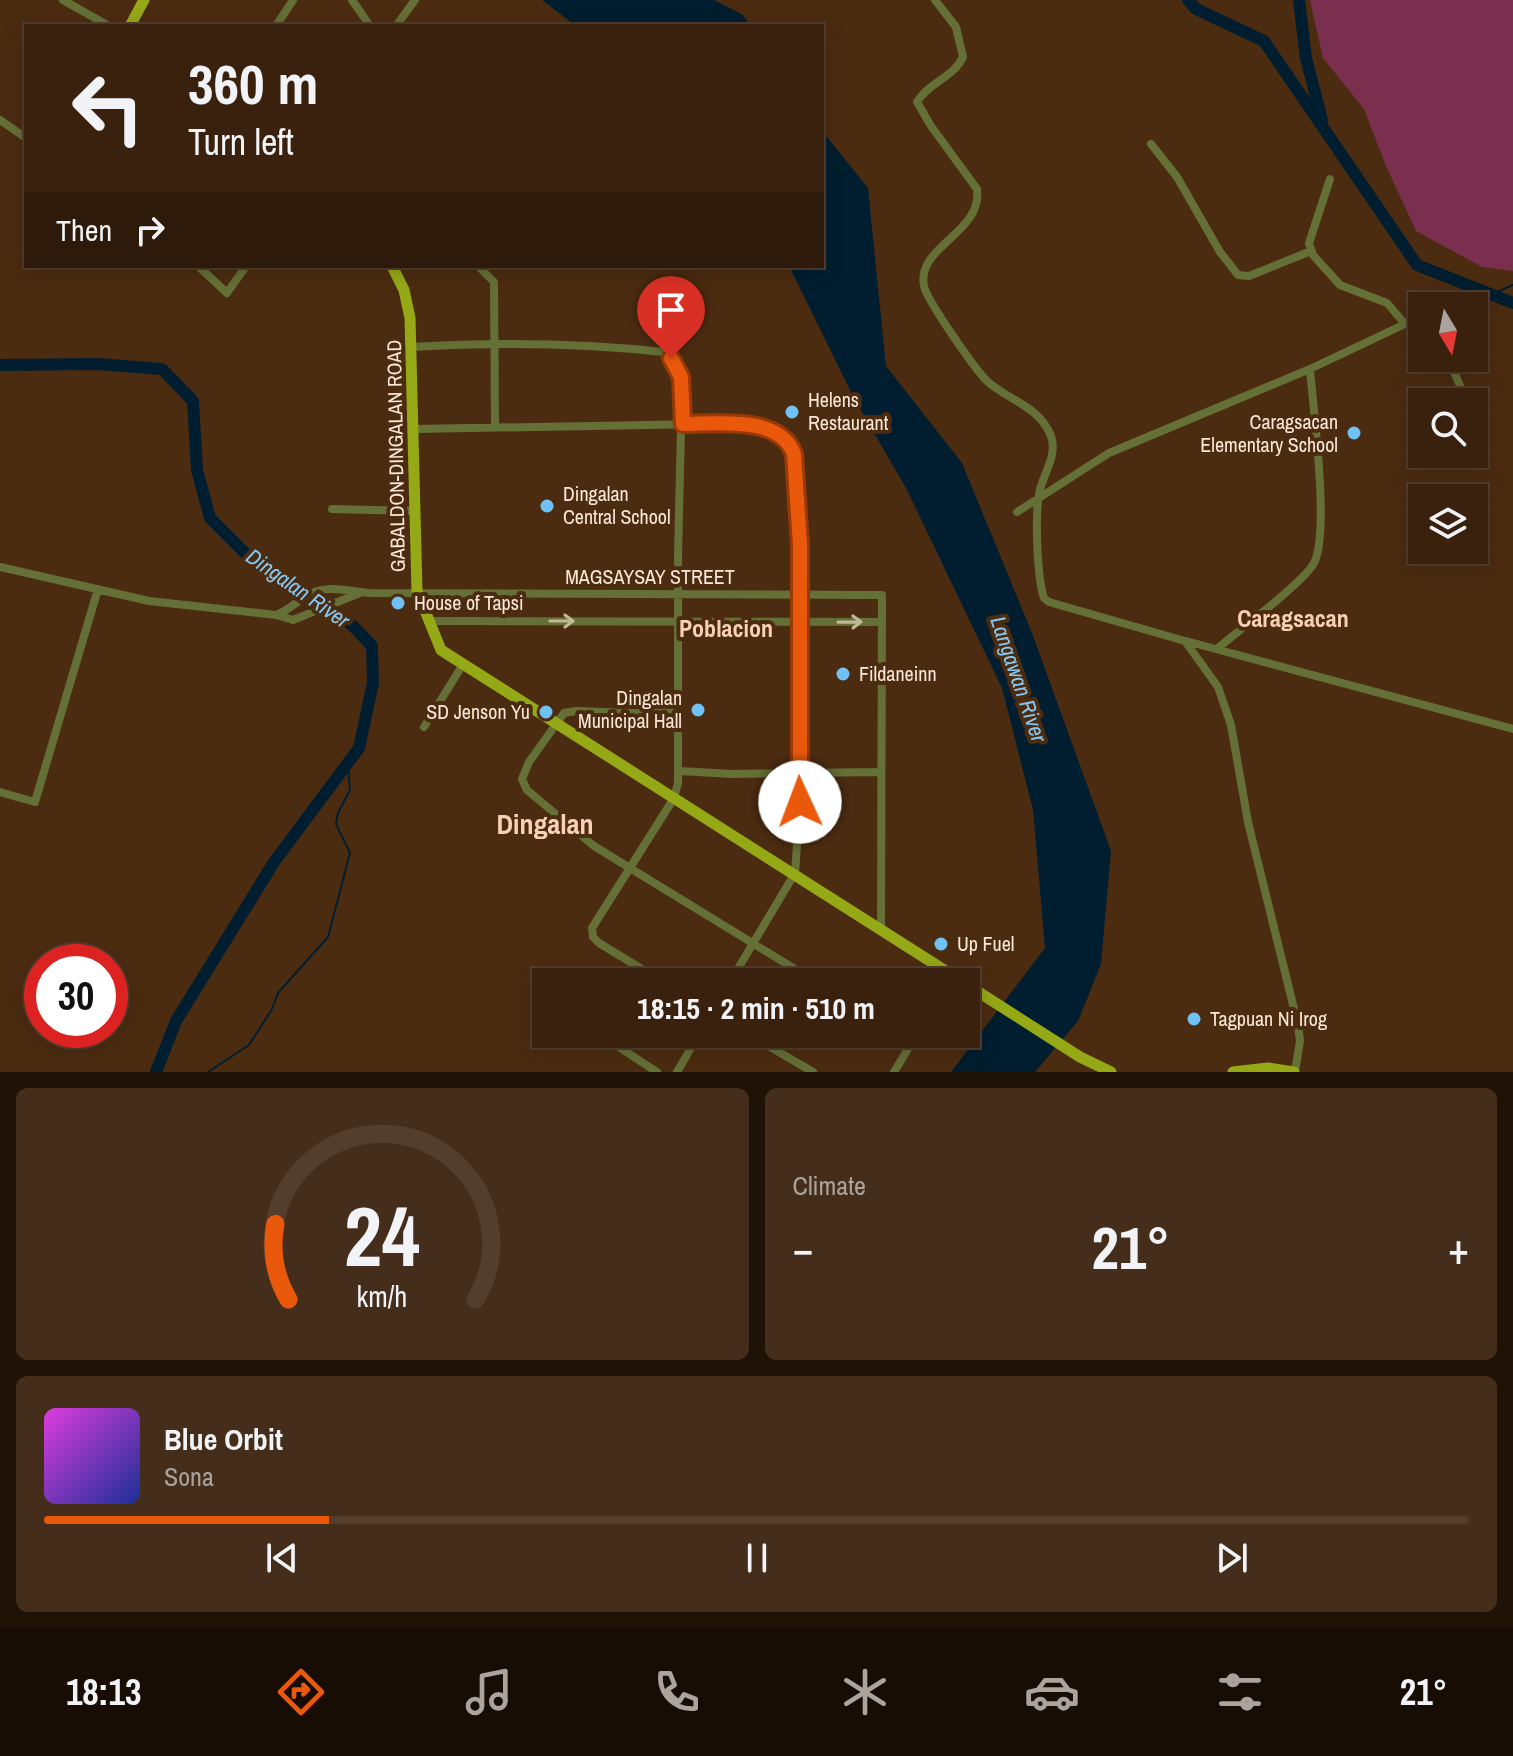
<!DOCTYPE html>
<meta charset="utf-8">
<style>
:root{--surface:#39210d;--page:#442e1b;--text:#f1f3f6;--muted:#aba39d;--line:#533e2e;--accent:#ea580c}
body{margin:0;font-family:"Archivo Narrow",sans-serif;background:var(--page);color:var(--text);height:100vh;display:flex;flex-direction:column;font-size:30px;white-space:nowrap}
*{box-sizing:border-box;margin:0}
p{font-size:26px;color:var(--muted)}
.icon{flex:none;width:44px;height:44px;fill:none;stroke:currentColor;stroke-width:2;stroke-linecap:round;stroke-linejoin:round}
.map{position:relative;height:1072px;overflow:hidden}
.panel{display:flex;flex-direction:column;gap:16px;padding:16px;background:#1f1207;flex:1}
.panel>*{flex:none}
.guide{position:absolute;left:24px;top:24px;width:800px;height:244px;border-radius:0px;box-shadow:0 4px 20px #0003,0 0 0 2px var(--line);background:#39210d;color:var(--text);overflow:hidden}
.needle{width:52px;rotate:170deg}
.tools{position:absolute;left:1408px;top:292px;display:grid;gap:16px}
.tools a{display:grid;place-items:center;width:80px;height:80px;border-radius:0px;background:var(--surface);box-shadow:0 4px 20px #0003,0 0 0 2px var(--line);font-size:40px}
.speed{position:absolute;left:24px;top:944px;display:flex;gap:16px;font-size:40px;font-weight:700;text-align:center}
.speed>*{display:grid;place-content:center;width:104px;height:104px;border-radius:50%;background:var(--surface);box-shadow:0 4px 20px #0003,0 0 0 2px var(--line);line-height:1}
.speed .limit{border:12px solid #d22;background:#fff;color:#111}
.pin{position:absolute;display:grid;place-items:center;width:68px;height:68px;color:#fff;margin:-82px -34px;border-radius:50% 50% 50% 0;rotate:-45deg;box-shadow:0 0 8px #0007}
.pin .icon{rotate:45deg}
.me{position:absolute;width:88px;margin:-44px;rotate:358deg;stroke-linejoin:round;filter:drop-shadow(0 0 6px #0008)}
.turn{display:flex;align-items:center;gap:28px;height:168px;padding:0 32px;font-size:36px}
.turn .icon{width:104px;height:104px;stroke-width:2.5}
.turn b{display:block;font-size:56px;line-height:68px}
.then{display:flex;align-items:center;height:76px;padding:0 32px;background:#0003;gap:16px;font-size:30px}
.big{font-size:60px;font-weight:700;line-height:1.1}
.panel .tile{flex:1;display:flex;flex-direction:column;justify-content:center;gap:12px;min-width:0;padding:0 28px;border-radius:12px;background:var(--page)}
.panel .dial{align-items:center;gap:0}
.dial svg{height:208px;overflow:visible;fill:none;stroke:var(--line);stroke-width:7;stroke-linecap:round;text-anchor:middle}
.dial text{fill:var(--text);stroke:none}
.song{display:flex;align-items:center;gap:24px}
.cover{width:96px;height:96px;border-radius:12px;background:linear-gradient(135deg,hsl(300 70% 55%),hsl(230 70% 35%))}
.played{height:8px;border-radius:4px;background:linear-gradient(90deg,var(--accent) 20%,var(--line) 20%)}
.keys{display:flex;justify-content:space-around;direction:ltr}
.heat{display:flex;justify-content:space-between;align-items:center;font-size:44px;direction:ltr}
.panel .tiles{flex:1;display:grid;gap:16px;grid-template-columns:1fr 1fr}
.tile:last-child{grid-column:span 2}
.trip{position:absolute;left:532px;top:968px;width:448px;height:80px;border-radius:0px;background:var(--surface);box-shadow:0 4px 20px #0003,0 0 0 2px var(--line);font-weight:700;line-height:80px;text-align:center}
.tab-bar{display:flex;height:128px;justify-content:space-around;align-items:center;background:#170d05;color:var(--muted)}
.tab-bar .icon{width:56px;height:56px}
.tab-bar .on{color:var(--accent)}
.tab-bar b{font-size:36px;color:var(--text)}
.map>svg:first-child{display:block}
</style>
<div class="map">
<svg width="1513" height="1072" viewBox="0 0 1513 1072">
<rect width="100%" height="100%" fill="#4c2c11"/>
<path fill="#7b2f4e" d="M1310,0H1513V271L1482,267L1416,231L1386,166L1364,109L1323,58Z"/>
<path fill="#001e2f" d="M542,0H714L743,15L750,26H576Z
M822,131L868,188L886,366L962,463L1032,633L1111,851L1101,964L1078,1021L1035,1072H951L1045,948L1033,810L1002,688L906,488L856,402L789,266H822Z"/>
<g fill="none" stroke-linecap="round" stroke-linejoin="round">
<path stroke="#001e2f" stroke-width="2" d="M1493,294L1513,285
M208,1072L249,1045L272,1009L278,993L328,937L350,853L336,824L338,813L350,790L348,764"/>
<path stroke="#001e2f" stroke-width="12" d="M1188,0L1196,9L1264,41L1417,265L1513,303
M1299,0L1306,58L1322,120
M0,365L97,364L162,369L193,401L197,470L210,518L251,559L353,626L372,646L373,683L359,748L274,862L176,1021L156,1072"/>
<path stroke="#657036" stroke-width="8" d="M63,0L109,26
M352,0L370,26
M935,0L956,27L963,57C954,77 928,83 917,102L931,126L977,189C983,233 916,246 924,286C926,299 976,371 988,382C1010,401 1039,406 1051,436C1058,457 1042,475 1039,494C1035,517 1037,577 1044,598L1049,602L1185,641L1218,687L1231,725L1248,822L1298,1025L1300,1041L1295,1072
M276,26L293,0
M396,26L415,0
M0,120L26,138
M1151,144L1177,177L1220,252L1238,275L1249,276L1311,251
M1330,179L1309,243L1313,255L1340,285L1387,303L1405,324
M198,266L227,293L246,266
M478,266L494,282L495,427
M1410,322L1422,329
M412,347C495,342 581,343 663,352L678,369L682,388L678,555V783L674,798L592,928L593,937L599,943L663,982
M1448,358L1467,402
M1474,417L1476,421
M414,429L704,424L759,427L777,431L789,441L797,470L800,595L798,738L800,802L795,873L730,982
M332,509L413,511
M1017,512L1109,453L1310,369L1422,316
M0,567L149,601L276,615C289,610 298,600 310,594C330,584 350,592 370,593L882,595L881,928
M276,615L293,620L360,593
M428,621L881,622
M1186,641L1513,729
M1218,648C1237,632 1305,581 1314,563C1330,532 1313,408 1310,369
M678,711L635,713L576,711L564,713L529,762L522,779L527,790L594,846L816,982
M424,727L462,666
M679,771L732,774L881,772
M0,792L35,802L98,589
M748,1034L813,1072
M898,1034L911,1042
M602,1036L657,1072
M677,1072L699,1034
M894,1072L917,1034"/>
<path stroke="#95a917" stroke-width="11" d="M130,26L144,0
M392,266L404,290L410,318L417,591L441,650L963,982
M966,984L1080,1057L1111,1072
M1233,1072L1268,1068L1294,1072"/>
</g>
<defs><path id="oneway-shaft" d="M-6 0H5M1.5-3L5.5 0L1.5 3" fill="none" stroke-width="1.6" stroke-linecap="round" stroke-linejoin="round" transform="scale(2)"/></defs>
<g stroke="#c0b797">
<use href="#oneway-shaft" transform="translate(562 621)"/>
<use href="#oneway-shaft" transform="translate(850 622) rotate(-1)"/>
</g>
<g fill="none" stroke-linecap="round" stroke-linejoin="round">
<defs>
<path id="route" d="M671,358L681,377L683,424C718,424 780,415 794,454L800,545V802"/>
</defs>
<use href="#route" stroke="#983908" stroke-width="20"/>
<use href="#route" stroke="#ea580c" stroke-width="14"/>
</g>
<g fill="#70c1f4" stroke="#4c2c11" stroke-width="3">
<circle cx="792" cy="412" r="8"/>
<circle cx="1354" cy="433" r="8"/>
<circle cx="547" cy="506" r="8"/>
<circle cx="398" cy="603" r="8"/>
<circle cx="843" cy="674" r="8"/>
<circle cx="698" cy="710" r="8"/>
<circle cx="546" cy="712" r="8"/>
<circle cx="941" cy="944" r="8"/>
<circle cx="1194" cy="1019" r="8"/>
</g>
<g text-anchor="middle" stroke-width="8" stroke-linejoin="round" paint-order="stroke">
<g font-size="20" fill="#fce7d8" stroke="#4c2c11" text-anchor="start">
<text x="808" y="407">Helens<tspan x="808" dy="23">Restaurant</tspan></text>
<text x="1338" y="429" text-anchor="end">Caragsacan<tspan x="1338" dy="23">Elementary School</tspan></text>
<text x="563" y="501">Dingalan<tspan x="563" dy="23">Central School</tspan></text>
<text x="414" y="610">House of Tapsi</text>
<text x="859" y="681">Fildaneinn</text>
<text x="682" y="705" text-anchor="end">Dingalan<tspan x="682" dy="23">Municipal Hall</tspan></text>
<text x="530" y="719" text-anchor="end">SD Jenson Yu</text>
<text x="957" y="951">Up Fuel</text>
<text x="1210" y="1026">Tagpuan Ni Irog</text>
</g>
<g font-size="20" fill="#fce7d8" stroke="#4c2c11">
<text transform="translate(396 456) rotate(-91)" y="7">GABALDON-DINGALAN ROAD</text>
<text x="650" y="584">MAGSAYSAY STREET</text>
</g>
<g font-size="22" font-style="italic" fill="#86c9f4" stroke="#4c2c11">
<text transform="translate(298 588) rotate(35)" y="8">Dingalan River</text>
<text transform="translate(1019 679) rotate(71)" y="8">Langawan River</text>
</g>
<g font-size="24" font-weight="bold" fill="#f9d0b2" stroke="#4c2c11">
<text x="1293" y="627">Caragsacan</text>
<text x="726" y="637">Poblacion</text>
</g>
<g font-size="28" font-weight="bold" fill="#f9d0b2" stroke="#4c2c11">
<text x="545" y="834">Dingalan</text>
</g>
</g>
</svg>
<div class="tools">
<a><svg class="needle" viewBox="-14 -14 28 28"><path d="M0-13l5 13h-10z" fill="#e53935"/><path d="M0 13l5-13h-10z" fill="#aba39d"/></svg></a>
<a><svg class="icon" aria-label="search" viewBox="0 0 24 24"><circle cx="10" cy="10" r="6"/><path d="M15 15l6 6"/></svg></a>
<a><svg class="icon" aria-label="layers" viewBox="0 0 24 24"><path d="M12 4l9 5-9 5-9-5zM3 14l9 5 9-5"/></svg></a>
</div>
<div class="speed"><div class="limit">30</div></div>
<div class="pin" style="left:671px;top:358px;background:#d93025"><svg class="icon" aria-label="arrive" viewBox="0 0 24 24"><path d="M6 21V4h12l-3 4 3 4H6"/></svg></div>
<svg class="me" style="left:800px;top:802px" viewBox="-20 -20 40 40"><circle r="19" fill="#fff"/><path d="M0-13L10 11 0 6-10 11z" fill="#ea580c"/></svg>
<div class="trip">18:15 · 2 min · 510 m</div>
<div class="guide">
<div class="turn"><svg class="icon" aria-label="left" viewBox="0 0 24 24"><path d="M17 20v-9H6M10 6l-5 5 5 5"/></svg><div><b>360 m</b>Turn left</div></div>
<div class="then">Then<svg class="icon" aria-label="right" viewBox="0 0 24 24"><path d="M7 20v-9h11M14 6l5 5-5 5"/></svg></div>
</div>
</div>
<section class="panel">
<div class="tiles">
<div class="tile dial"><svg viewBox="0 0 100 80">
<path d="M14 69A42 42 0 1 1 86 69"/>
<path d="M14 69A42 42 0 0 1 9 40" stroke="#ea580c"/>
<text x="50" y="56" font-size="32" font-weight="700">24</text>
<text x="50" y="72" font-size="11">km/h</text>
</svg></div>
<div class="tile"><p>Climate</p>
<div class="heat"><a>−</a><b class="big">21°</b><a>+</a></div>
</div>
<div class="tile">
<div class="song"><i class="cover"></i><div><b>Blue Orbit</b><p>Sona</p></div></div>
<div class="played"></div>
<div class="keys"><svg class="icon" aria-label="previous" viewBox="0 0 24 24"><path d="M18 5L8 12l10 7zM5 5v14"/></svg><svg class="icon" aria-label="pause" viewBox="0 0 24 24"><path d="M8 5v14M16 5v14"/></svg><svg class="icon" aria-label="next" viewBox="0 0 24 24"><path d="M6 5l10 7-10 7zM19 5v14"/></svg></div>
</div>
</div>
</section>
<nav class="tab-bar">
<b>18:13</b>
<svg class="icon on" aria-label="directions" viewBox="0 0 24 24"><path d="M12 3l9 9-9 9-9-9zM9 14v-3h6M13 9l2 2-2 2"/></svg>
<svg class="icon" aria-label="music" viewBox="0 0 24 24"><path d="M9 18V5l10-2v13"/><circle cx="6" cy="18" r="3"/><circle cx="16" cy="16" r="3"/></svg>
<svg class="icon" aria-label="phone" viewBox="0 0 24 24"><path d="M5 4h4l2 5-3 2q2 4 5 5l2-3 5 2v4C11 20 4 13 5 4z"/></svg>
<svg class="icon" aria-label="climate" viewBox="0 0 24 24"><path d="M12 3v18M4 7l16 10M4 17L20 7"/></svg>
<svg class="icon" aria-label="car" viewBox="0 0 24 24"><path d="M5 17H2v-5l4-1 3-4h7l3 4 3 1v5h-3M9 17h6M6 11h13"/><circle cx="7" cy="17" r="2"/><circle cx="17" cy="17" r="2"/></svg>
<svg class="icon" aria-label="filters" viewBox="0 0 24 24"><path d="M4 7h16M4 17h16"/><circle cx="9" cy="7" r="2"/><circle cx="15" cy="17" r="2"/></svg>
<b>21°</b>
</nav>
